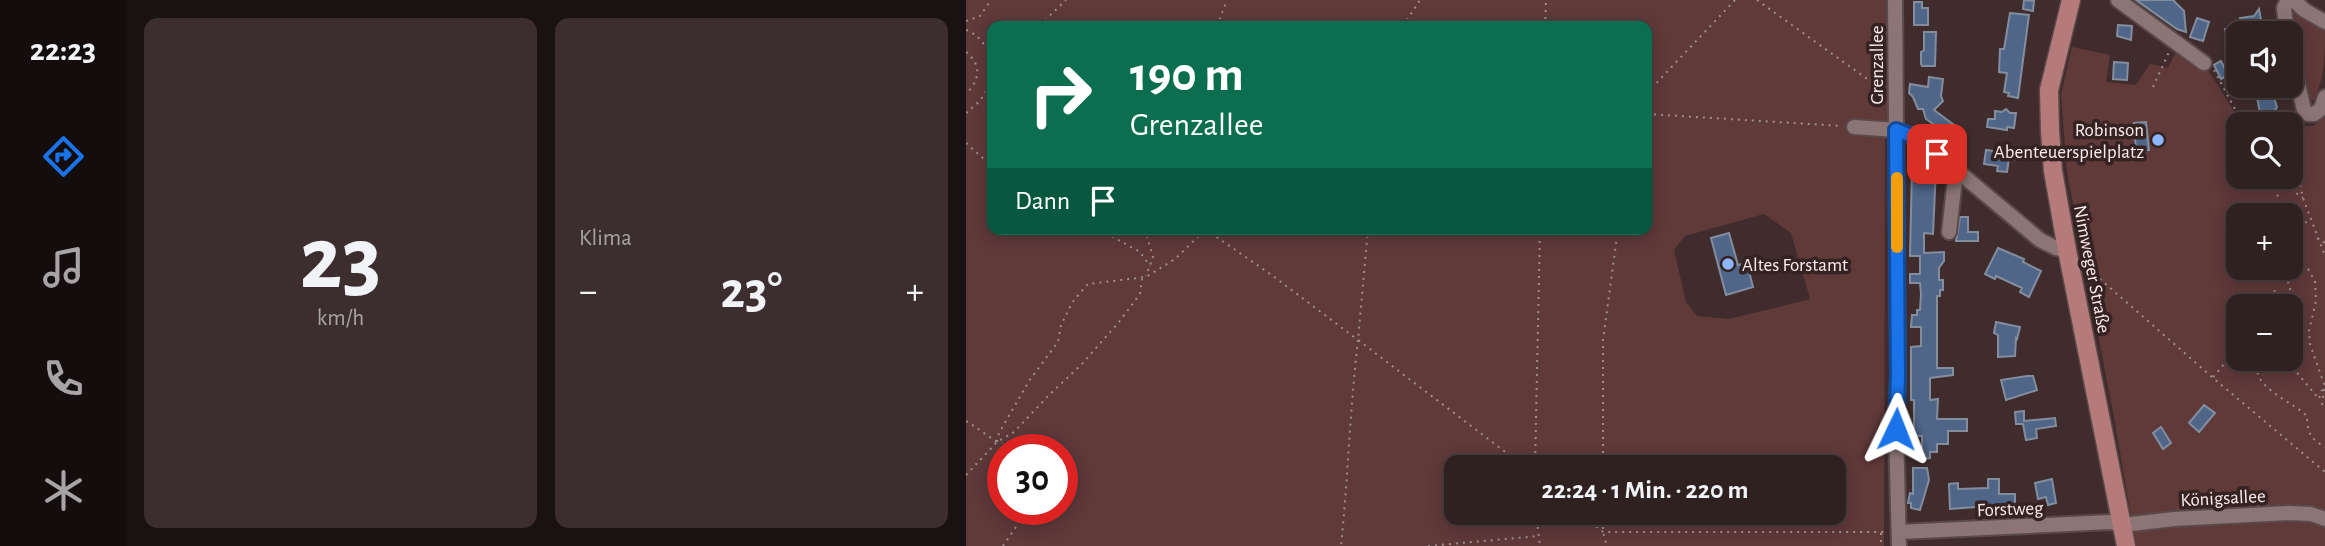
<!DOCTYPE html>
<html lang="de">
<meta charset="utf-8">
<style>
:root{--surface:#302121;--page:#3c2e2e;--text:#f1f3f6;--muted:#a8a3a5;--line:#4b3e3f;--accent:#1a73e8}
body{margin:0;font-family:"Alegreya Sans",sans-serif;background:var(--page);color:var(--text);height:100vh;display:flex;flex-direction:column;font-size:26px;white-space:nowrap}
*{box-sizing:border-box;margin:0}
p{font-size:23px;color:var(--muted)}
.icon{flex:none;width:38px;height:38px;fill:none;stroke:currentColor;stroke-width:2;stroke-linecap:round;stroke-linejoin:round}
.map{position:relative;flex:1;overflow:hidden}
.details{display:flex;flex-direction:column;gap:18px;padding:18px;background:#1a1212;width:840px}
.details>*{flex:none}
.hud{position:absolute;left:21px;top:21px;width:665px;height:214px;border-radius:14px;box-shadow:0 4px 18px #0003,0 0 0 2px var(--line);background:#0b6e4f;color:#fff;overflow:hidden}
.fabs{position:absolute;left:1260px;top:21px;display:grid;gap:14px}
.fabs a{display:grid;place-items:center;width:77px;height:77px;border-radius:14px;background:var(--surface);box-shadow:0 4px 18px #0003,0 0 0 2px var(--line);font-size:35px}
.speed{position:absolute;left:21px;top:434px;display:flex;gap:14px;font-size:35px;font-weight:700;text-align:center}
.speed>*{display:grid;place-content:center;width:91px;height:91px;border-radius:50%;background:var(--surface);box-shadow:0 4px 18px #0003,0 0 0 2px var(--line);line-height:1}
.speed .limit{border:10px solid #d22;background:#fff;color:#111}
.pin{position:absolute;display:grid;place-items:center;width:60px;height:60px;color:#fff;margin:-30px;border-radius:14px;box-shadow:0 4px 10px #0006}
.me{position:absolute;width:77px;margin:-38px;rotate:2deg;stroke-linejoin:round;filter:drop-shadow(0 0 5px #0008)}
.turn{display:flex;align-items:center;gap:24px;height:147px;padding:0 28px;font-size:32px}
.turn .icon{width:91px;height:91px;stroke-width:2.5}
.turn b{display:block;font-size:49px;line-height:60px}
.then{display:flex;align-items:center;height:66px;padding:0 28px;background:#0003;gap:14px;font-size:26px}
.big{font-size:52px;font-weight:600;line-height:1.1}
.details .card{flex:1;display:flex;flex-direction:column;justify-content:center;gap:10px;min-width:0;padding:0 24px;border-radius:14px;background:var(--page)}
.details .dial{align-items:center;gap:0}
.dial b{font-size:91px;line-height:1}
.heat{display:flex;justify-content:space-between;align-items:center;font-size:38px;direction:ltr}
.details .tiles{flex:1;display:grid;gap:18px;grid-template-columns:repeat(2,1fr)}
.trip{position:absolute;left:478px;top:455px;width:402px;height:70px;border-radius:14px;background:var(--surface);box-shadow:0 4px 18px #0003,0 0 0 2px var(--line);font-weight:600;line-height:70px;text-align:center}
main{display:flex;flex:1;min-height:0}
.menu{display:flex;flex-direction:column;width:126px;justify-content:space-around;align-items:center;background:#130d0d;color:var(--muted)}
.menu .icon{width:49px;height:49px}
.menu .current{color:var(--accent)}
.menu b{font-size:32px;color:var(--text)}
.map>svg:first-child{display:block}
</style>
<main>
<nav class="menu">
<b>22:23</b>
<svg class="icon current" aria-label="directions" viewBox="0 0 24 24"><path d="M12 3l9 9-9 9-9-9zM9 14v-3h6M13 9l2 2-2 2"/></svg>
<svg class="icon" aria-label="music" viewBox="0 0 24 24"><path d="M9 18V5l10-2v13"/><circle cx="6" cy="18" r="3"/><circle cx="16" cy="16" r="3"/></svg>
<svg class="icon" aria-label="phone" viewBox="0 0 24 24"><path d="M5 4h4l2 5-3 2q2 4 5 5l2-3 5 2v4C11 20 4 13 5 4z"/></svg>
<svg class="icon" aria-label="climate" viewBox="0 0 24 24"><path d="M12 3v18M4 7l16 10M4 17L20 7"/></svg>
</nav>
<section class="details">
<div class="tiles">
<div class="card dial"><b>23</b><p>km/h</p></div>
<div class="card"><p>Klima</p>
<div class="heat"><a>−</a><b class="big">23°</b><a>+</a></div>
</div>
</div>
</section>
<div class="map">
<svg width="1359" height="546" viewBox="0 0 1359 546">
<rect width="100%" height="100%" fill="#402c2c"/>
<path fill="#603939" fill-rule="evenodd" d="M0,0H927L930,99L919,133L918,546H0ZM26,26H681V229H26ZM798,214L825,233L844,299L763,319L731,316L720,302L708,250L719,236ZM37,450H96V509H37ZM490,467H868V513H490Z
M1326,6L1348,24L1359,28C1359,53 1359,78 1348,100L1340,101L1336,87L1323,16Z
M1106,47L1144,55L1140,82L1170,85L1184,64L1202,68L1211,50L1242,70L1276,124H1272V177H1325V149L1332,150L1338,126H1348L1359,112V546H1170L1149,423L1101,172L1095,95ZM1272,215H1325V268H1272ZM1272,306H1325V359H1272Z"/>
<path fill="#506688" stroke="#828d9e" stroke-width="2" d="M1058,0L1068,1L1067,11L1057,9Z
M1170,0H1207L1218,11L1220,32L1211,29Z
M948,2H956V8H962V25H948Z
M1293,9L1297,30L1280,33H1260L1259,29L1276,26L1274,18L1288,16Z
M1044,13L1063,15L1052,98L1042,96L1043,93L1038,92L1041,73L1033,72L1034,49H1038Z
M1231,18L1243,22L1237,41L1224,37Z
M1152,25L1166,26L1165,40L1151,36Z
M958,32H970L969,66H956L955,64V52L958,50Z
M1255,61L1262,75L1255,79L1248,65Z
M1148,62L1162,63L1161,80L1147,79Z
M963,77L977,79L975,96L977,101L968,110L991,127L976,125L974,129L960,119L957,109H952L947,97L943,93L944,84L962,87Z
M1307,95L1311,107L1300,124H1282L1280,116L1294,113L1291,97Z
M1040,109L1044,113H1050L1048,128L1041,127V130L1021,127L1022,119H1029V111L1036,112Z
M1180,122L1183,150L1170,151L1168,123Z
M1034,147L1053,150L1052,160L1043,158L1041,172L1031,171L1032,166L1018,164L1020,150L1034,152Z
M946,168H970L967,234L958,233V253L978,252V261L973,268V280H977V290H974V296H971V368H987V375L964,378V400L972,399L971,419H1001V431H982V444H971V452H964V458L956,459V436H948V400H945V347L955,346V327H945L946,315H951V310H954L955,294L954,283H944V274H954V256H944Z
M994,217H1002V232H1012V241H990Z
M763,233L772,265L781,263L787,287L760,295L745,238Z
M1032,248L1058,259L1057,262L1075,271L1063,297L1054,292L1056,288L1030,276L1029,279L1019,274Z
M1030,322L1054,327L1051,339L1050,338L1049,356L1032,357V335L1028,333Z
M1061,376H1067L1071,390L1040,400L1035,380Z
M1238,405L1249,413L1233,432L1223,423Z
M1058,411V421L1089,418L1090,426L1070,429L1071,438L1060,440L1057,424H1050L1049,412Z
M1195,427L1205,443L1197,449L1187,433Z
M947,468H961L963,480L954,510L945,508V503H942L944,493L947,494Z
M1022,479H1033V494H1049V504L984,509L983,484L992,483V489L1022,488Z
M1086,479L1090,503L1082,505L1080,497L1072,499L1069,483Z"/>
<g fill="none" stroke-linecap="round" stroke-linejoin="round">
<defs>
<path id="minor" d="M929,0L932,377L930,429L933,546
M1152,0L1238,63
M1328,0L1338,10L1359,22
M1321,33L1318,8L1322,0
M1325,53L1338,110L1342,114H1348L1355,109L1359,97
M888,127L930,130L952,138L1074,240L1090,248L1101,250
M983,232L990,170
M933,532L1145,522L1156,525L1208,519L1323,513L1345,514L1359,519"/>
<path id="major" d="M1105,0L1083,90L1084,131L1087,171L1101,250L1160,546"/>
</defs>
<use href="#minor" stroke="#594948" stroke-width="18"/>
<use href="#major" stroke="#594948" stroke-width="21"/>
<path stroke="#9f8f8e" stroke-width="2" stroke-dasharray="2 5" stroke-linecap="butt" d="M791,0L918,91
M0,21L14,16L25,0
M76,26V23L100,0
M251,26L261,0
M437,26L454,0
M579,26L580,0
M0,30C14,35 22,48 26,62
M0,52C16,65 14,80 0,94
M1248,70L1277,124
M1187,87L1203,52
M681,93L769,0
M0,113L14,101L24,84
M681,114L876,126
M1336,124L1327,152L1337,198L1359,256
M0,143L19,160H26
M1319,185L1337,198
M1301,215L1318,184L1317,177
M145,229L147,237L174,252L184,266
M179,229L187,257L180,276
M239,229L307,276L392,340C384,409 382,477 375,546
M402,229L392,340L559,467
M1351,238L1359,243
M1325,255C1328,245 1337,225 1343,218
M1118,265L1246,377L1359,472
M1306,293V306
M1294,306L1297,298L1309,291L1330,309L1318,268
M1294,359C1293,363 1291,366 1291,370C1293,390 1328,403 1341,416C1341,433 1345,439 1359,447
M1316,359L1322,362L1353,399L1358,384L1344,344L1343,331L1350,301L1349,281L1342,269L1325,263
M1247,377L1272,348
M1358,389L1356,405L1359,408
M0,421C10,427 19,434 28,440C36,445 47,445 55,450
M31,442L33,433L63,381L92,342L95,325L106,303L114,293L122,284L180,277L209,259L239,230
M569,467L574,229
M637,467V340L652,229
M0,475L31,442L48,432L83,395L116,364L153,322L174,294L176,279
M570,513L574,546
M614,513L637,532H922
M637,513V532L641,546
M915,533V546
M37,546L52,524L56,509
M462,546L573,536"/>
<use href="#minor" stroke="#8c7675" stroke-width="14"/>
<use href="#major" stroke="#b47b7a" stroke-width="18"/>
</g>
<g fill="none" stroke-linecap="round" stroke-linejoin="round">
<defs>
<path id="route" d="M930,429L932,377L930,130L951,138L971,154"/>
</defs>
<use href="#route" stroke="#114b97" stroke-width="18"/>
<use href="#route" stroke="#1a73e8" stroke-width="12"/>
<path stroke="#f59e0b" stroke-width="12" d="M931,178V247"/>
</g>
<g fill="#8db9fc" stroke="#352322" stroke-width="2.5">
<circle cx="1192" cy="140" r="7"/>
<circle cx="762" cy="264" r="7"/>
</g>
<g text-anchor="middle" stroke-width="7" stroke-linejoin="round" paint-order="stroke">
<g font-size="19" fill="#fbeeed" stroke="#352322">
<text transform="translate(910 65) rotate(-90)" y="7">Grenzallee</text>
<text transform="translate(1127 269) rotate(79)" y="7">Nimweger Straße</text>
<text transform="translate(1257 497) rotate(-3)" y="7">Königsallee</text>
<text transform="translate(1044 508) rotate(-2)" y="7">Forstweg</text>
</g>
<g font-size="19" fill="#fbeeed" stroke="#352322" text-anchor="end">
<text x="1178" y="136">Robinson<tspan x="1178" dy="22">Abenteuerspielplatz</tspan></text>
<text x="776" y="271" text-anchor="start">Altes Forstamt</text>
</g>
</g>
</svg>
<div class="fabs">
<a><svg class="icon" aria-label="sound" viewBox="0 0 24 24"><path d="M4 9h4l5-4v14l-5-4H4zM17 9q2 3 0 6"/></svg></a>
<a><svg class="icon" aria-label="search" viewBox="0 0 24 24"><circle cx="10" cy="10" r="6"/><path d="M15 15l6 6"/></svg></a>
<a>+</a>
<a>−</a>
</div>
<div class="speed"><div class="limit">30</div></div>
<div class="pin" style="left:971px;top:154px;background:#d93025"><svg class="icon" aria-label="arrive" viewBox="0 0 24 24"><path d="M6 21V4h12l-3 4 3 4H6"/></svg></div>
<svg class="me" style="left:930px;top:429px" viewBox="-20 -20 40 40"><path d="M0-17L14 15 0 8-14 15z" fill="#1a73e8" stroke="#fff" stroke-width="4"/></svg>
<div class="trip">22:24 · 1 Min. · 220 m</div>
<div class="hud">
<div class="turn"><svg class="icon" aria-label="right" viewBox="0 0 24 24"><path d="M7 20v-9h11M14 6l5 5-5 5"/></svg><div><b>190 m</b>Grenzallee</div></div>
<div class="then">Dann<svg class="icon" aria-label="arrive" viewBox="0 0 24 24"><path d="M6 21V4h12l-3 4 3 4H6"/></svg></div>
</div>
</div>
</main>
